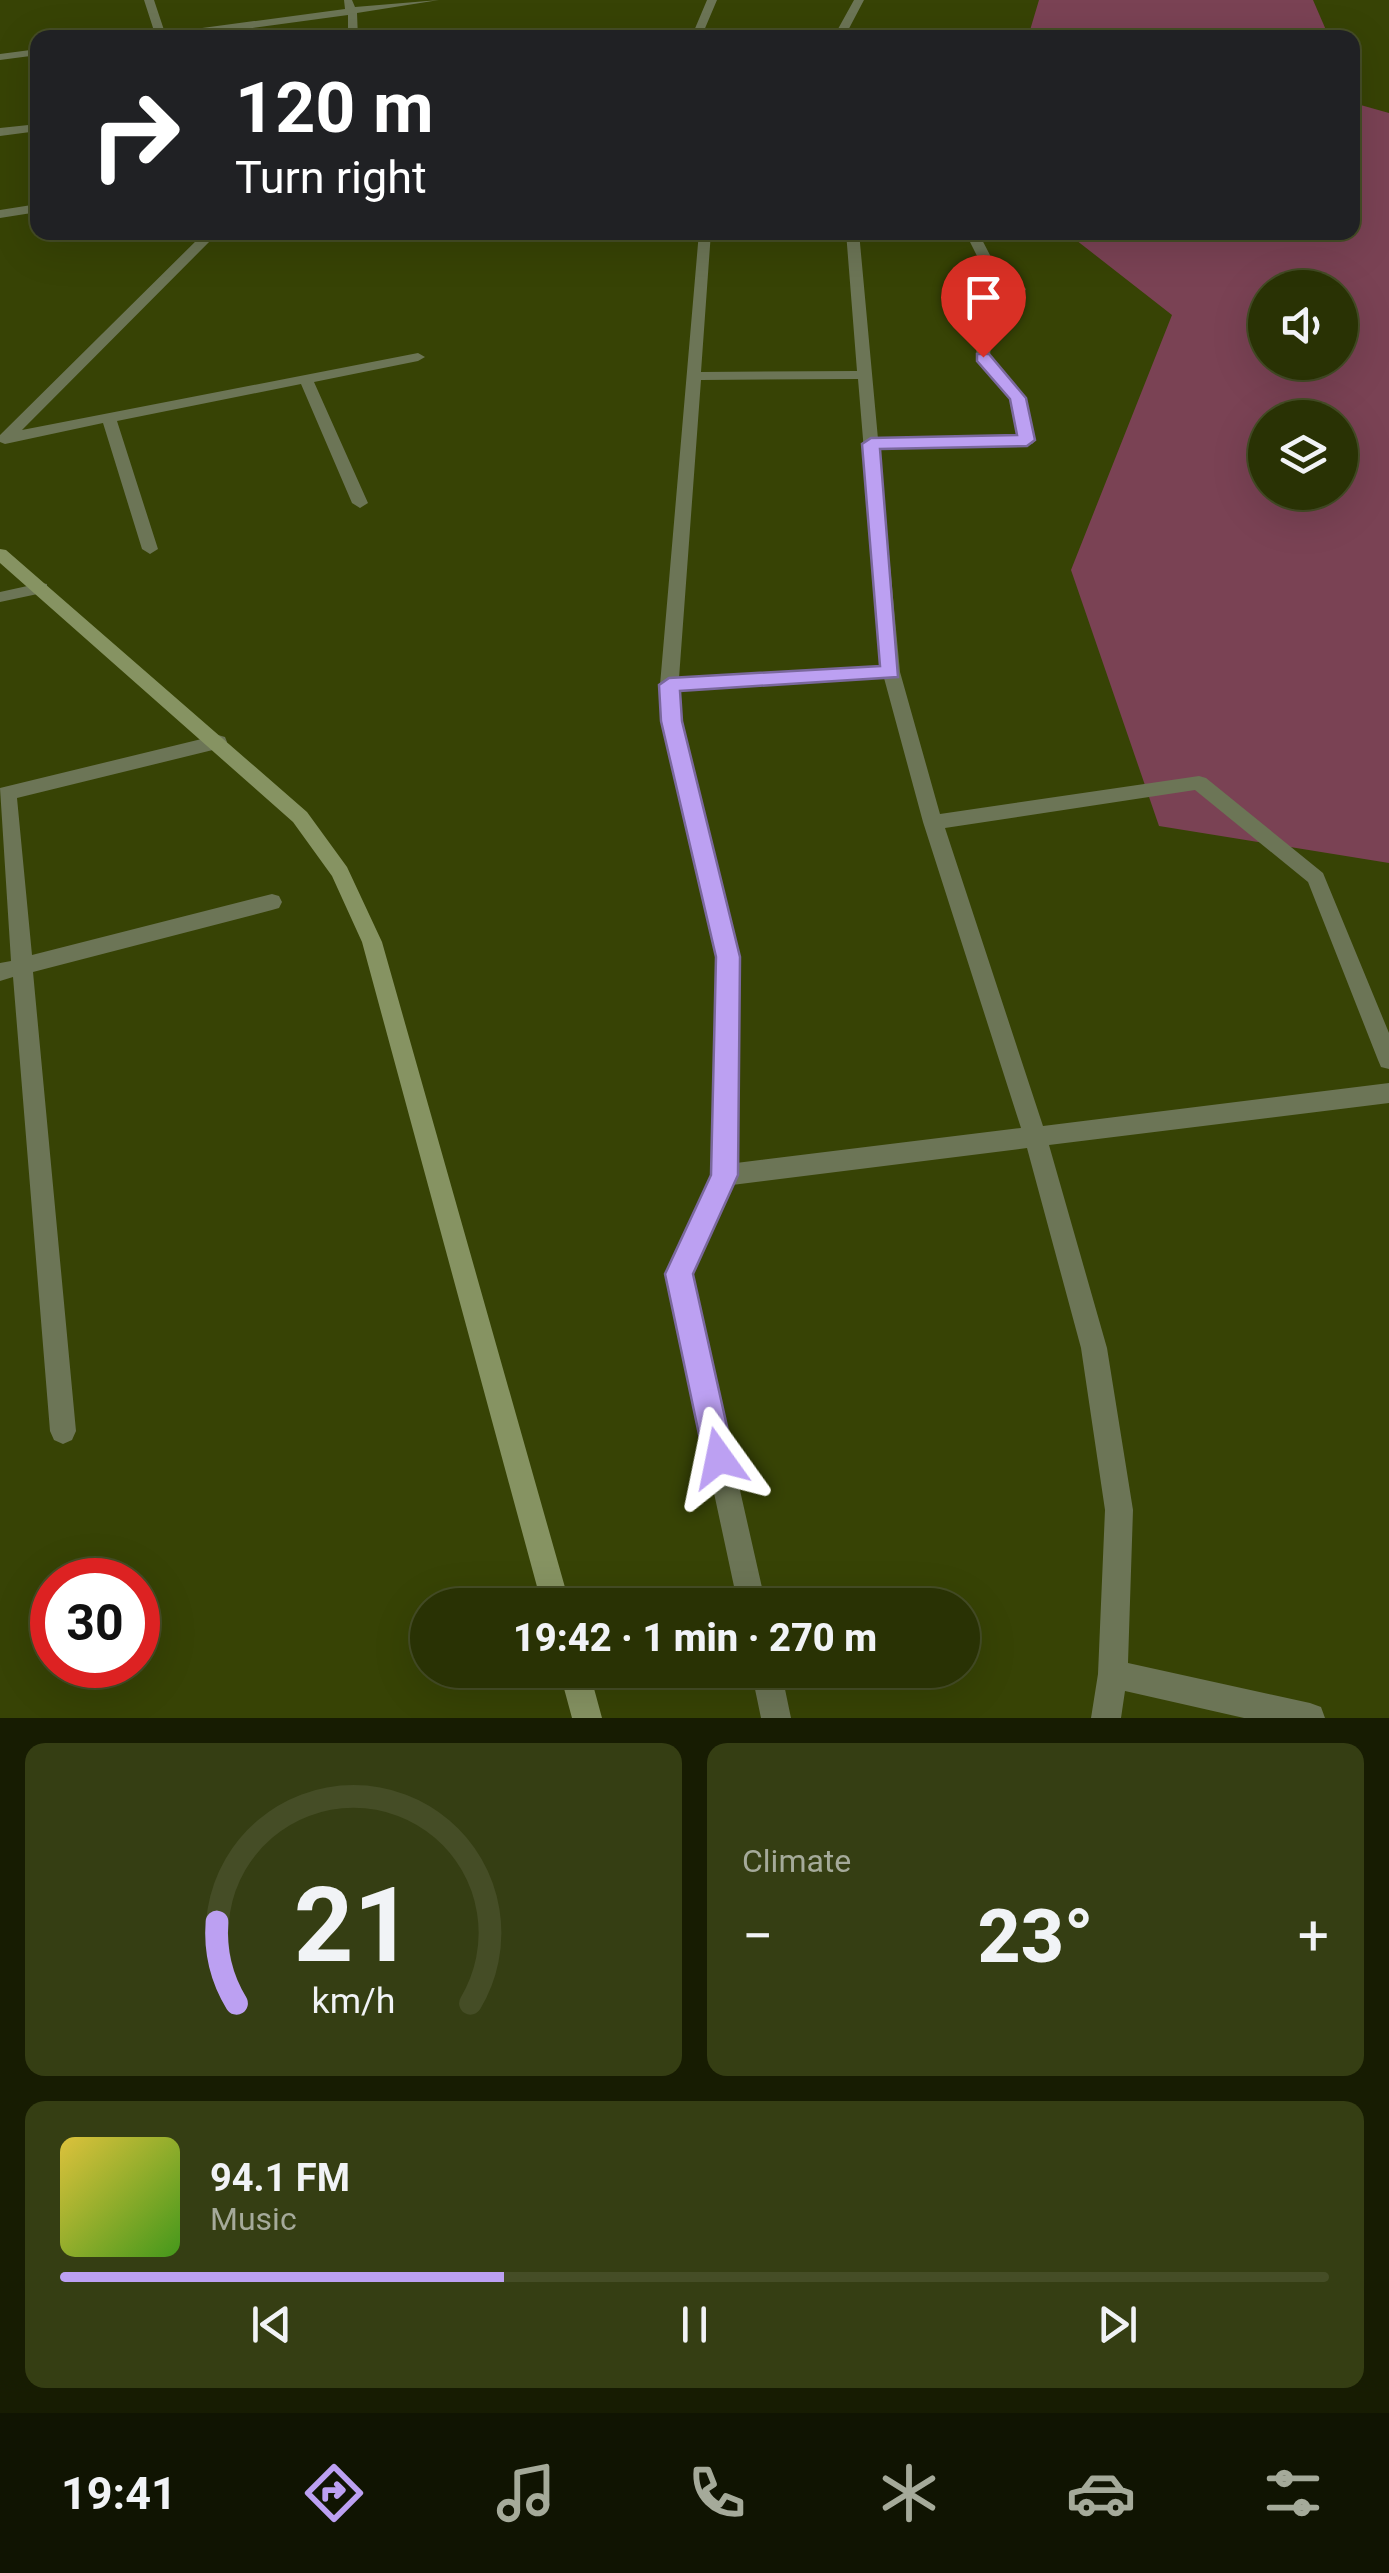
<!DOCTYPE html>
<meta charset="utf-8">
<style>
:root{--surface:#293204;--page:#353e13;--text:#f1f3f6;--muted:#a5aa9a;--line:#454d26;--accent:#bca0f2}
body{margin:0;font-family:Roboto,sans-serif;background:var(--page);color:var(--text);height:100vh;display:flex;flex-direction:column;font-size:38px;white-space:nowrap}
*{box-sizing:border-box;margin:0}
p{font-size:32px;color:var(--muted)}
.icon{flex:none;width:55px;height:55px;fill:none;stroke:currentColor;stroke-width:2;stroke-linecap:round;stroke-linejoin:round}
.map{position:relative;height:1718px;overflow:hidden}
.details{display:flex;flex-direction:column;gap:25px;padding:25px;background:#171c02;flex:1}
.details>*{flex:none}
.guide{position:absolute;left:30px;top:30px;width:1330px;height:210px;border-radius:20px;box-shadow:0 10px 40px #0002,0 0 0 2px var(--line);background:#202124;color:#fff;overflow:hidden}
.fabs{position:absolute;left:1248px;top:270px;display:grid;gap:20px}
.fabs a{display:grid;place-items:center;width:110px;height:110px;border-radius:50%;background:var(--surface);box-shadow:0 10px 40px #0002,0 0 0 2px var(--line);font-size:50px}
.speed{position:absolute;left:30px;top:1558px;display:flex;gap:20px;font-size:50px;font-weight:700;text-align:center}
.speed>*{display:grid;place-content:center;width:130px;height:130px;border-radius:50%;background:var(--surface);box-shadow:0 10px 40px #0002,0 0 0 2px var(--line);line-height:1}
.speed .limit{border:15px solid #d22;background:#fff;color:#111}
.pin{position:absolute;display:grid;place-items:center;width:85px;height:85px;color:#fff;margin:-102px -42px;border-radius:50% 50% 50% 0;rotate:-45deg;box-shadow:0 0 10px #0007}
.pin .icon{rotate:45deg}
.me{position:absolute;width:110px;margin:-55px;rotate:348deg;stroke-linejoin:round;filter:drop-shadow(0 0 8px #0008)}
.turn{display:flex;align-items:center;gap:35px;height:210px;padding:0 40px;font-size:45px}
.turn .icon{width:130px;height:130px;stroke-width:2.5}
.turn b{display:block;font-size:70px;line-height:85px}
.big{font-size:75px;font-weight:800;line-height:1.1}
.details .tile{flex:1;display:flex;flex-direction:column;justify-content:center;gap:15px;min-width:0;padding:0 35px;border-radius:20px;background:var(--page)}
.details .dial{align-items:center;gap:0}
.dial svg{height:260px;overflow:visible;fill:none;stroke:var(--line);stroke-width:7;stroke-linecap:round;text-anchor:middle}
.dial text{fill:var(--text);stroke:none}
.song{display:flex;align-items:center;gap:30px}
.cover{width:120px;height:120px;border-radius:15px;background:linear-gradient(135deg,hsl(50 70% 55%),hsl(100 70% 35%))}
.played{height:10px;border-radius:5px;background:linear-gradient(90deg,var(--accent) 35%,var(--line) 35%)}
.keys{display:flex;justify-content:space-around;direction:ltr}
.heat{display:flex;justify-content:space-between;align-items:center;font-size:55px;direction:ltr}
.details .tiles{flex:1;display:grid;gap:25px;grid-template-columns:1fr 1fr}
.tile:last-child{grid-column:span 2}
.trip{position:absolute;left:410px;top:1588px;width:570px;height:100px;border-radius:50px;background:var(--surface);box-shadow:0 10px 40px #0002,0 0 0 2px var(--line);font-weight:800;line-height:100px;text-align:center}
.tab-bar{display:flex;height:160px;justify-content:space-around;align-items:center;background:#101402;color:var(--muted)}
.tab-bar .icon{width:70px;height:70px}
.tab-bar .current{color:var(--accent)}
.tab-bar b{font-size:45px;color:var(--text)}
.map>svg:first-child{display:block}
</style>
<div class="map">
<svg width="1389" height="1718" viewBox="0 0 1389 1718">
<rect width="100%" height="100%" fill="#374305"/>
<path fill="#7a4254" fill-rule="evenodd" d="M1039,0H1313L1329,37H1028Z
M1353,94L1357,104L1389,113V863L1159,826L1071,570L1172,315L1067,233L1352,232ZM1265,288H1340V362H1265ZM1265,418H1340V492H1265Z"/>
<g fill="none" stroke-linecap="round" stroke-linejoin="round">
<path fill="#6c7556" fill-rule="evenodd" d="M144,0H154L165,33L345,9L344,0H352L355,7L439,0L357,13L358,38H348V15L178,38H145L155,34Z
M707,0H717L703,33L785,38H691Z
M854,0H864L844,38H833Z
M38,49V55L0,60V54Z
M38,124V131L0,136V128Z
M38,204V212L0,218V210Z
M205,232H219L22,430L418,353L425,357L418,361L314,382L368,503L360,508L352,503L301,384L117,421L158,549L150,554L142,549L103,423L5,444L0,442V435Z
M699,232H711L701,372L857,371L846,232H859L878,439L1018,437L1011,399L976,357L977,344L1012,290L980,262L965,232H978L991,257L1026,289L991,344L990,356L1025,398L1035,441L1032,444L879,448L900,672L940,814L1199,776L1206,778L1323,873L1389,1033V1069L1381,1067L1378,1060L1308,882L1195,790L945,828L1043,1126L1389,1083V1103L1049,1145L1107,1348L1133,1510L1128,1663L1310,1703L1321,1707L1325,1718H1244L1125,1691L1121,1718H1091L1098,1674L1105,1510L1081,1348L1027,1148L732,1185L691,1274L766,1605H738L667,1274L712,1175L717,957L663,721L660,685ZM858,379L882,667L679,678L701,380ZM884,678L923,822L1021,1128L736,1163L739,957L681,721L679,691Z
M41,583L47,584V592L0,602V592Z
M218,735L225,737L227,742L225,747L17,798L32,955L272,894L279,896L282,902L279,908L272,910L33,972L76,1431L72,1440L63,1444L54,1440L50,1431L13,977L0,981V963L11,961L0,788Z
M751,1670H781L791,1718H761Z"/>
<path fill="#869362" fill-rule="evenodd" d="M0,549L6,550L307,812L347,867L382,942L570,1605H542L362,942L332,876L293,822L0,563Z
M559,1670H589L602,1718H572Z"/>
</g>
<path fill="#bca0f2" stroke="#7a689d" stroke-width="2.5" d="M977,354H989L1026,398L1035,440L1027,446L880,449L898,677L680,691L682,721L740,957L738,1175L693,1274L734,1458L730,1469L719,1473L708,1469L704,1458L665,1274L711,1175L716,957L661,721L659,685L669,678L880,666L862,444L871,438L1017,435L1010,399L977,361Z"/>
</svg>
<div class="fabs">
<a><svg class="icon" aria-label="sound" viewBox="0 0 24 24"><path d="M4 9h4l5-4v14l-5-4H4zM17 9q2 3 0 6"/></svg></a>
<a><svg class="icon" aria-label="layers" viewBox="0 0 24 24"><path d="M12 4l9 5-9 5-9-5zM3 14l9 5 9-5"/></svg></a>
</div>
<div class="speed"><div class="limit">30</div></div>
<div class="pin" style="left:983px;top:357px;background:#d93025"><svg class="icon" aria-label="arrive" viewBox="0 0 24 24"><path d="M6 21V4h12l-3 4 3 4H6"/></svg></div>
<svg class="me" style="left:719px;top:1458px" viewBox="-20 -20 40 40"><path d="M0-17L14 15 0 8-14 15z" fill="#bca0f2" stroke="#fff" stroke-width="4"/></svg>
<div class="trip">19:42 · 1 min · 270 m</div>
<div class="guide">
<div class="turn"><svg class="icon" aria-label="right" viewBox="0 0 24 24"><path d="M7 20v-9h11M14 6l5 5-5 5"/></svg><div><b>120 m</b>Turn right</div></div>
</div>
</div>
<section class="details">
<div class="tiles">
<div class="tile dial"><svg viewBox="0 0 100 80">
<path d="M14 69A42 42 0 1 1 86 69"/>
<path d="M14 69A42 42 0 0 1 8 44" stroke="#bca0f2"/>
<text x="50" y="56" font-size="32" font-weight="700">21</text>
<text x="50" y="72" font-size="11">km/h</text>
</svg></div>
<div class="tile"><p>Climate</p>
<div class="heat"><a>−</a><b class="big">23°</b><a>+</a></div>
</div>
<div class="tile">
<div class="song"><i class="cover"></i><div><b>94.1 FM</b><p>Music</p></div></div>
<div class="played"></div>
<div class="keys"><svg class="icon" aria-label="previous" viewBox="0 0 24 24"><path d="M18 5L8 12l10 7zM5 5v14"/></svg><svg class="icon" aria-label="pause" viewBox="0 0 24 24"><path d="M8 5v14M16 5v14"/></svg><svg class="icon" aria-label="next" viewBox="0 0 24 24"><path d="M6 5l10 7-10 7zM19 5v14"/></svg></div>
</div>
</div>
</section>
<nav class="tab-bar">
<b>19:41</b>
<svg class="icon current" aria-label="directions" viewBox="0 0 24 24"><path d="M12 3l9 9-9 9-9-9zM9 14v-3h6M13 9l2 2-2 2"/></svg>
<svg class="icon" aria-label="music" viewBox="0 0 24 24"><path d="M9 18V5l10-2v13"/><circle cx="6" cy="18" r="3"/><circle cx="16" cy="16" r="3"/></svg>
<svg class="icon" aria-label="phone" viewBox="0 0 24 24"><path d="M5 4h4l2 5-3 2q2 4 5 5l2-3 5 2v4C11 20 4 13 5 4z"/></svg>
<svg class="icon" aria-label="climate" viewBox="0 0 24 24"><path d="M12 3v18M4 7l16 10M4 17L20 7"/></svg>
<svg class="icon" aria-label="car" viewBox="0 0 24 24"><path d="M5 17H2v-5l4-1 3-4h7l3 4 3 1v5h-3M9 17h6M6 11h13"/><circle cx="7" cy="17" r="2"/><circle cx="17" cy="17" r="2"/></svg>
<svg class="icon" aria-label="filters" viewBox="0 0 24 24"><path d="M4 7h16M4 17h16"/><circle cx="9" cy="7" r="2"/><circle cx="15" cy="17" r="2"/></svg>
</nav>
